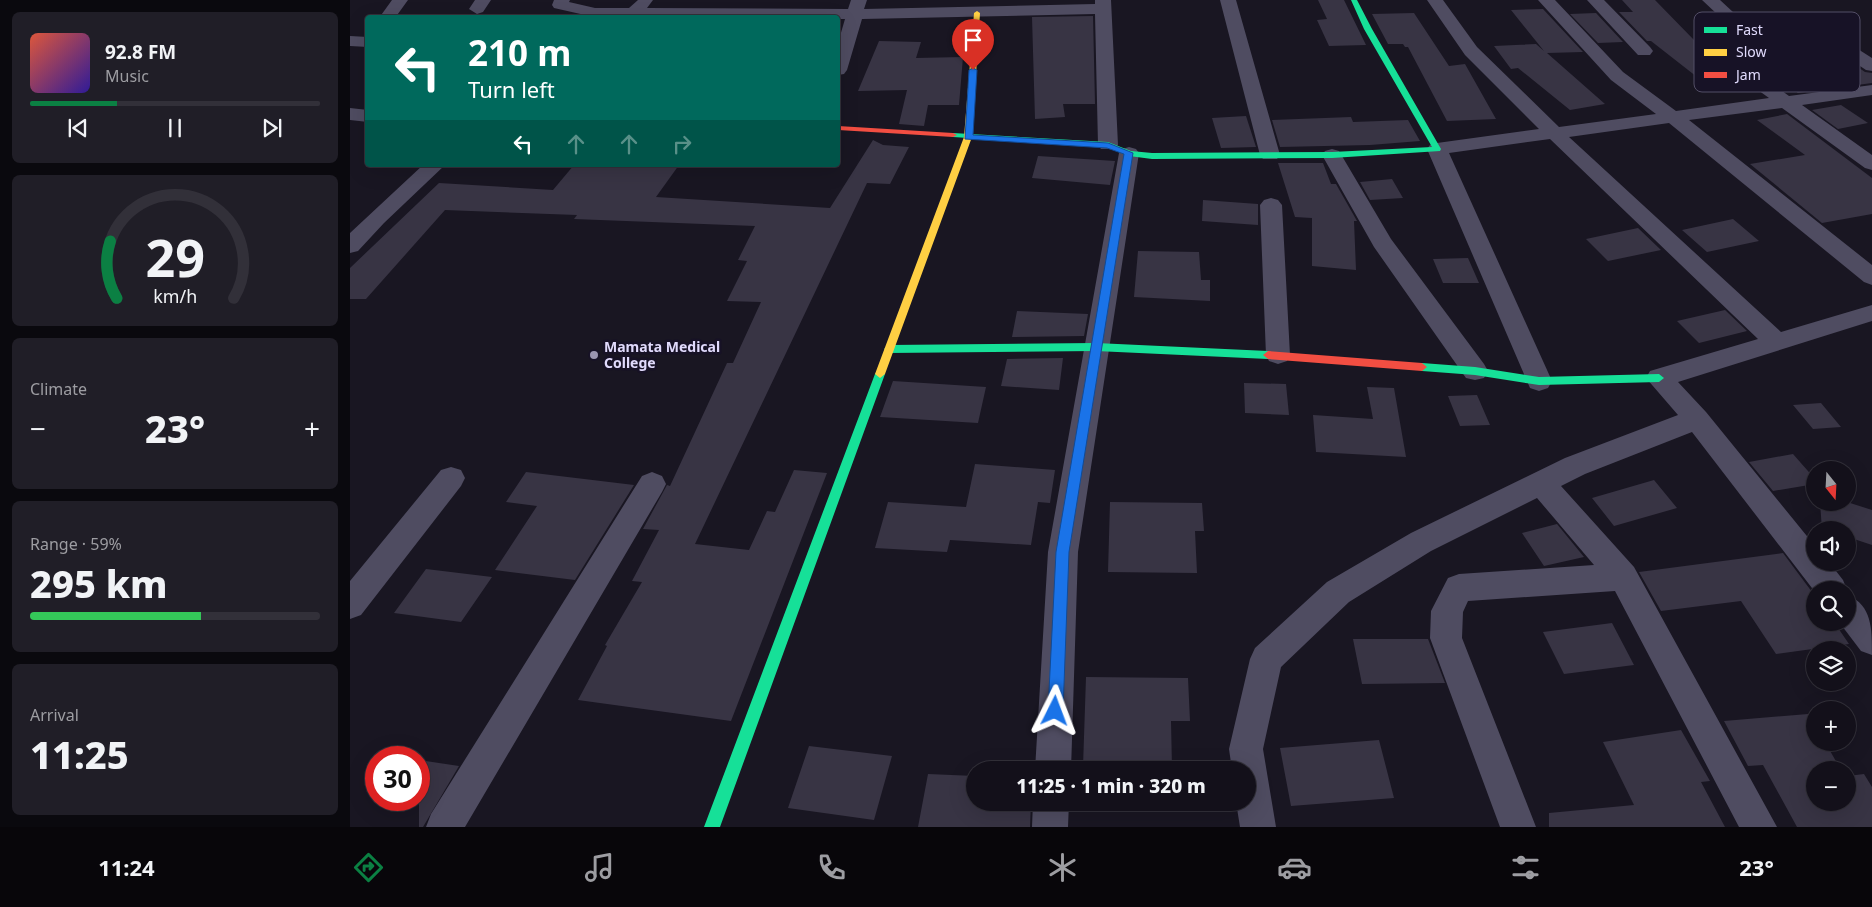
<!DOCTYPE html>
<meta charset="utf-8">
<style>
:root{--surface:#13101a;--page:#201e27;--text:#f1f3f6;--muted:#9d9da2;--line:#323039;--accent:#0b8043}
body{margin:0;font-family:"Noto Sans",sans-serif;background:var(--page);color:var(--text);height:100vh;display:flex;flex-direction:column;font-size:19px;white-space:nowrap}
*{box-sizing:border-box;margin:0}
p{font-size:16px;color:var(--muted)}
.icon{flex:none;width:28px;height:28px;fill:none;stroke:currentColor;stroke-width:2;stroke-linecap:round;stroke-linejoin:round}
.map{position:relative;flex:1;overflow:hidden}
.side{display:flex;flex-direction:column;gap:12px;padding:12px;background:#0a090e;width:350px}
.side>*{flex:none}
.banner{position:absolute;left:15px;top:15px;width:475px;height:152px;border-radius:5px;box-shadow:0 5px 20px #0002,0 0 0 1px var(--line);background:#00695c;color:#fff;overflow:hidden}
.needle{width:32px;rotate:162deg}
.fabs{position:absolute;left:1456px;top:461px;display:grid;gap:10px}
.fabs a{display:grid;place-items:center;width:50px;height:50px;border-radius:50%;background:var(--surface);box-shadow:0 5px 20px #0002,0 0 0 1px var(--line);font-size:25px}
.speed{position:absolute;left:15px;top:746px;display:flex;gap:10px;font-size:25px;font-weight:700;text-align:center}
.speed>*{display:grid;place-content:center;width:65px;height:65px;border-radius:50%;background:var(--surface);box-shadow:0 5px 20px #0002,0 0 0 1px var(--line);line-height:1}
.speed .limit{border:8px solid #d22;background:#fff;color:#111}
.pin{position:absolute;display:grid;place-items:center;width:42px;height:42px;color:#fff;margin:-51px -21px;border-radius:50% 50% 50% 0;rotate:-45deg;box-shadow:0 0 5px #0007}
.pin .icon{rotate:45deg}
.me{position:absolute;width:55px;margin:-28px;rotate:3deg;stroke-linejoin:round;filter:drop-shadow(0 0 4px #0008)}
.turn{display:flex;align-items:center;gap:18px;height:105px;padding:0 20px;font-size:22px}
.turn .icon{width:65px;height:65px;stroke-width:2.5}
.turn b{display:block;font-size:35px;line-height:42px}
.lanes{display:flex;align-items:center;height:48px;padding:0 20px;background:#0003;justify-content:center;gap:25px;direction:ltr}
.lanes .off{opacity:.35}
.big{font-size:38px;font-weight:800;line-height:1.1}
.side .card{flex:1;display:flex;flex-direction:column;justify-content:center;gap:8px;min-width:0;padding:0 18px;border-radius:8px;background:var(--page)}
.side .dial{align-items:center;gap:0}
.dial svg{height:130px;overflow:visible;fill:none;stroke:var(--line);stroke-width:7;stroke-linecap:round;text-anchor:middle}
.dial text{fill:var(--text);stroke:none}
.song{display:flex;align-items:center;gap:15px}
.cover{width:60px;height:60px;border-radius:8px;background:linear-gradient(135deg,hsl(10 70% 55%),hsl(250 70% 35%))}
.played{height:5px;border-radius:2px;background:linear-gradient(90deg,var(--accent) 30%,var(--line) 30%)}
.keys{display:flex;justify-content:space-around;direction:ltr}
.heat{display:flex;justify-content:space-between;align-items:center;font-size:28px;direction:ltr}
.charge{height:8px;border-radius:4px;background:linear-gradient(90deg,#34c759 59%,var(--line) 0)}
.trip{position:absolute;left:616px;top:761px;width:290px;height:50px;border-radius:25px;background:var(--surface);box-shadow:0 5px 20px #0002,0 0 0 1px var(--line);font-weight:800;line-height:50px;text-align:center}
.tabs{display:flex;height:80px;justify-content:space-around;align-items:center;background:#08060a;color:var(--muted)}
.tabs .icon{width:35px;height:35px}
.tabs .active{color:var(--accent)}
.tabs b{font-size:22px;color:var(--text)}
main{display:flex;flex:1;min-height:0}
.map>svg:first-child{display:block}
</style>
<main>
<section class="side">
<div class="card">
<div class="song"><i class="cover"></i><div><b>92.8 FM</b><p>Music</p></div></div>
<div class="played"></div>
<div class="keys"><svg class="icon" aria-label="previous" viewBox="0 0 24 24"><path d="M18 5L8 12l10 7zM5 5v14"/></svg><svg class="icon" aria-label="pause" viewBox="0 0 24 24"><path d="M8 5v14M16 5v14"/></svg><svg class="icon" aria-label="next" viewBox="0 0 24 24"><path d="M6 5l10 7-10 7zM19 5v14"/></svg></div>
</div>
<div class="card dial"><svg viewBox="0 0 100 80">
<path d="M14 69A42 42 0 1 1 86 69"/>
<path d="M14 69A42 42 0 0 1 10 34" stroke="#0b8043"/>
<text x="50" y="56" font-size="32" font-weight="700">29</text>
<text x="50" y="72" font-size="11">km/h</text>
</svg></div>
<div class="card"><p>Climate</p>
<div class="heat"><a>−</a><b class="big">23°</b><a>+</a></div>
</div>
<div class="card"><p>Range · 59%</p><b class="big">295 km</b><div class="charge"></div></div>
<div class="card"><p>Arrival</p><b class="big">11:25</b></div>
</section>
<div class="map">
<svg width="1522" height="827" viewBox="0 0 1522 827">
<rect width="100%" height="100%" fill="#191622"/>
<path fill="#383444" d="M968,0H994L1016,45L979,46L967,20L977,19Z
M1272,0H1305L1344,40L1450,28L1515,72L1522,73V83L1448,93L1427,78L1413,75L1367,41H1354L1349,47L1352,52L1389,79L1356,84L1301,41H1297L1269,12H1283Z
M1193,9L1233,52L1197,53L1255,104L1220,110L1168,68L1161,69L1144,46L1186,44L1194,51L1161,10Z
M1064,13L1099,66L1115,64L1146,119L1097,121L1058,47H1055L1053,44H1038L1022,14Z
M1246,13L1273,42L1248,43L1220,14Z
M743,16L745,104H713L715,117L685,119L682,17Z
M529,41L571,42L566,58L613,57L609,105H578L574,126L549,124L557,90L508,91Z
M1491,105L1518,123L1488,129L1462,110Z
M1437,114L1522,178V214L1472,223L1400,164L1455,155L1407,120Z
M896,116L906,147L871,148L862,118Z
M1001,117L1003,122L1058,120L1070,141L1020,145L930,147L922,120Z
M523,140L533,145L559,147L540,184L517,183L345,544L399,550L417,511L425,512L444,470L477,473L381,721L228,700L257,646L255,645L292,582L282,581L309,530L293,529L317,485L320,486L377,363H383L411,302L377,301L397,261L388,260L405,226L224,219L227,215L95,210L16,299H0V268L89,183L203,190L224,165H329L306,197L480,208Z
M688,156L765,161L760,185L682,178Z
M928,163H973L981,184H986L1007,221H1004L1006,270L962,266V218L945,217Z
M1042,179L1053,198L1020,200L1010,182Z
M853,200L908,204V225L852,221Z
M1383,219L1409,241L1357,252L1332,230Z
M1288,228L1311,250L1258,261L1236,239Z
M788,251L849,252L851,280H860V301L784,297Z
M1118,258L1129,283H1093L1083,259Z
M1375,310L1397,331L1349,343L1327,321Z
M667,311L738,314L734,336L662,337Z
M713,358L709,390L651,386L657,359Z
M543,381L636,387L628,423L530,417Z
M894,383L936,384L939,415L895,413Z
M1017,387L1044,388L1056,457L966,452L963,415L1023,419Z
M1127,395L1140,425L1110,426L1098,396Z
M1471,403L1491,427L1463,429L1443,405Z
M1443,454L1465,479V484L1423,491L1399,462Z
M625,464L705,470L700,503L688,502L681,545L600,540L597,552L525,548L538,502L616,507Z
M176,472L284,485L225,580L145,570L187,506L156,502Z
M1304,480L1327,508L1264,526L1242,498Z
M760,502L852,503L854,531H845L847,573L758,572Z
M1470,502H1497L1522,510V545L1498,537V530H1472Z
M1207,524L1234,557L1194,566L1172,533Z
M1433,553L1465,596V622H1484L1499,644L1426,654L1391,601L1311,611L1289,572Z
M76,569L142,577L111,622L44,613Z
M1262,623L1284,665L1214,674L1193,632Z
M1003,639H1078L1095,683L1012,684Z
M736,677L838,678L840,721H821L822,768L733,767Z
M1458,714L1465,726V742H1475L1491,770H1465V802H1498V776L1514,774L1522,787V827H1447L1413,765L1398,766L1374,721Z
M1331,730L1360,781L1351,782L1375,827H1199V813L1284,805L1253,742Z
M1029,740L1044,798L941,806L930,748Z
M459,746L542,756L524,820L438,808Z
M69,760L109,766L73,827H69Z
M578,774L625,776V802H681L680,827H568Z"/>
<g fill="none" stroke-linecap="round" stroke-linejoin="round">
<path fill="#4f4c61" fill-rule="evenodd" d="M42,0H58L45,18H29Z
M125,0H141L133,12L127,14L119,9Z
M204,0H220L219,2L245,8H279L288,0H303L297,8L498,9L501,0H517L514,9L745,4V0H761L768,145L765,149H751L748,145L745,14L512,19L497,70L494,74L488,75V43L495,19L233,18L235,15L204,8L202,5Z
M870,0H886L930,155L927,159H913L910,155Z
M1077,0H1093L1127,47L1209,127L1306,114L1261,80L1188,0H1205L1273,72L1326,111L1419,98L1354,51L1351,47L1354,43H1366L1439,96L1522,85V95L1452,105L1522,155V170L1515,168L1432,108L1339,120L1522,265V285L1514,282L1319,123L1219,137L1431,332L1522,305V321L1328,382L1356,412L1465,546V562H1479L1493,580L1497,590H1465V592L1342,432L1235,474L1211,486L1284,567L1427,827H1389L1265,591L1118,601L1113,612L1112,638L1186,827H1150L1080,638L1081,611L1098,578L1109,574L1244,565L1187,498L1081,551L999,602L931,667L913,749L926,827H890L886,802H898V770H882L879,749L900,659L905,648L977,582L1061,533L1215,458L1328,415L1296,378L1300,371L1408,339L1200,139L1099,153L1202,381L1198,388L1189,391L1180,388L1077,149L1080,145L1087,143L1189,129L1115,55Z
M1237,0H1254L1300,47L1303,51L1300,55H1288Z
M1352,0H1370L1397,25L1395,29H1383Z
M1453,16L1459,18L1522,58V71L1516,70L1447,24L1445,21L1447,18Z
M0,36L18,37V47L0,46Z
M0,108L18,110V122L0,120Z
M779,147L786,149L789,153L728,552L721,770H685L698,552L769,153L772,149Z
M982,149L989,151L1041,239L1134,364L1138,371L1134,378L1125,380L1116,378L1024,247L972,155L975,151Z
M73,165H95L34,223L8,251L0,253V233Z
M921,198L928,200L932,205L940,355L937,361L928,364L919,361L916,355L910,205L914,200Z
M101,467L111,470L115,478L111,486L11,615L0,619V581L91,470Z
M302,472L312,476L316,484L312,492L115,827H76L81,814L292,476Z
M1498,595C1522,606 1522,628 1522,655L1511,651L1489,622H1498Z
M683,802H719L718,827H682Z"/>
<path fill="#16e098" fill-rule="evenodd" d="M1001,0H1007L1022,29L1091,149L1090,151L982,158L802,159L779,156L757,147L603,137L599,135L603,133L758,142L781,151L802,153L982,152L1082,147L1014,29Z
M746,343L918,351L923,355L918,359L746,351L539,353L534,349L539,345Z
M1072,363L1125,367L1189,377L1309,374L1314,378L1309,382L1189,385L1125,375L1072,371L1067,367Z
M530,370L535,374L370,827H354L525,374Z"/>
<path fill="#ffcf43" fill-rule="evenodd" d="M627,11L630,13L622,137L535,374L530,378L525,374L614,137L624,13Z"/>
<path fill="#f24e42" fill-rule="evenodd" d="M488,126L603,133L607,135L603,137L488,130Z
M918,351L1072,363L1077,367L1072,371L918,359L913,355Z"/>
</g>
<path fill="#1a73e8" stroke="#114b97" d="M623,68L627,70L623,135L758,143L783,153L719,552L713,711L710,716L705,718L700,716L698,711L706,552L774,154L757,148L615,139L619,70Z"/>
<circle fill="#9a95b0" stroke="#171226" stroke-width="2" cx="244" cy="355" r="5"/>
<g text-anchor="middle" stroke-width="5" stroke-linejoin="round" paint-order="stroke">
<g font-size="14" font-weight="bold" fill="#e0dafc" stroke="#171226" text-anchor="start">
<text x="254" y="352">Mamata Medical<tspan x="254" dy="16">College</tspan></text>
</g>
</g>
<rect x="1344" y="12" width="166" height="80" rx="8" fill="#171226" stroke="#534e66" stroke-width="1"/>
<rect x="1354" y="27" width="23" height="6" fill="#16e098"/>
<rect x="1354" y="49" width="23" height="7" fill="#ffcf43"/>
<rect x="1354" y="72" width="23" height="6" fill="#f24e42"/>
<g font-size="14" fill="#e0dafc">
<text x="1386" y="35">Fast</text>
<text x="1386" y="57">Slow</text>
<text x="1386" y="80">Jam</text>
</g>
</svg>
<div class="fabs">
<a><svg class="needle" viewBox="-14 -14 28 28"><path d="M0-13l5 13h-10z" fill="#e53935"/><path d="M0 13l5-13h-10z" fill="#9d9da2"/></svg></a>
<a><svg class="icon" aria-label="sound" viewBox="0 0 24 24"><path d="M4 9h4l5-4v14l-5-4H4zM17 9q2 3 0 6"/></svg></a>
<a><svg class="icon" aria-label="search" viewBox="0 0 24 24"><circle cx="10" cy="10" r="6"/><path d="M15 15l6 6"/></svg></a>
<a><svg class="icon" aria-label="layers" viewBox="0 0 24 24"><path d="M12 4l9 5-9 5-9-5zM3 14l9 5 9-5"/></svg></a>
<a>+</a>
<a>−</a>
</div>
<div class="speed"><div class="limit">30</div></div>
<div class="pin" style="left:623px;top:70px;background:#d93025"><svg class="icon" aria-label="arrive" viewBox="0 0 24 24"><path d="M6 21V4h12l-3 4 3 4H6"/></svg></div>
<svg class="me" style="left:705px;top:711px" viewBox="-20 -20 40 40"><path d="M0-17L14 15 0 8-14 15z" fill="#1a73e8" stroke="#fff" stroke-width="4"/></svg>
<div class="trip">11:25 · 1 min · 320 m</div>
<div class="banner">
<div class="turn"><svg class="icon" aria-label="left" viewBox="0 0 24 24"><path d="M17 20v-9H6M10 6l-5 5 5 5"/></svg><div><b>210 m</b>Turn left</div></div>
<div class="lanes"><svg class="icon" aria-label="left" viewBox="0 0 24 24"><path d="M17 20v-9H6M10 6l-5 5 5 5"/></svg><svg class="icon off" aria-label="ahead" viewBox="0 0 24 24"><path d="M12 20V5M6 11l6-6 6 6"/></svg><svg class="icon off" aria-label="ahead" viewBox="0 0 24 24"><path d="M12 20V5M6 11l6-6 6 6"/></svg><svg class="icon off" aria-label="right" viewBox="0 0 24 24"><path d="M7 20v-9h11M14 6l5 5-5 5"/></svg></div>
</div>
</div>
</main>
<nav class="tabs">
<b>11:24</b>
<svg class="icon active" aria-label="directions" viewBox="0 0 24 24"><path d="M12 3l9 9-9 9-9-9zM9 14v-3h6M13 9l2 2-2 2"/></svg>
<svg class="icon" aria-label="music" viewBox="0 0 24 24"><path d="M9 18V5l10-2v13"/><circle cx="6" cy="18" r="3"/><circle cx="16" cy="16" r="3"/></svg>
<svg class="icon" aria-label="phone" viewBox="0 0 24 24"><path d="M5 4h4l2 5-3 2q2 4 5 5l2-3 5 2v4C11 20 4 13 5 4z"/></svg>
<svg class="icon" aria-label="climate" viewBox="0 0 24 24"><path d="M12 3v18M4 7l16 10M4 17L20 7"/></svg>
<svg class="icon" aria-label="car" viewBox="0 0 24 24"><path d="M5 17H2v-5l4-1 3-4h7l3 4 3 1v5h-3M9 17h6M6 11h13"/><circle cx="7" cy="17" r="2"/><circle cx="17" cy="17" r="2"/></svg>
<svg class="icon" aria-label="filters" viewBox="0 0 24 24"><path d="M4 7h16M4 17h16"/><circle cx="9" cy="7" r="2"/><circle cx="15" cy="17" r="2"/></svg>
<b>23°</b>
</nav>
